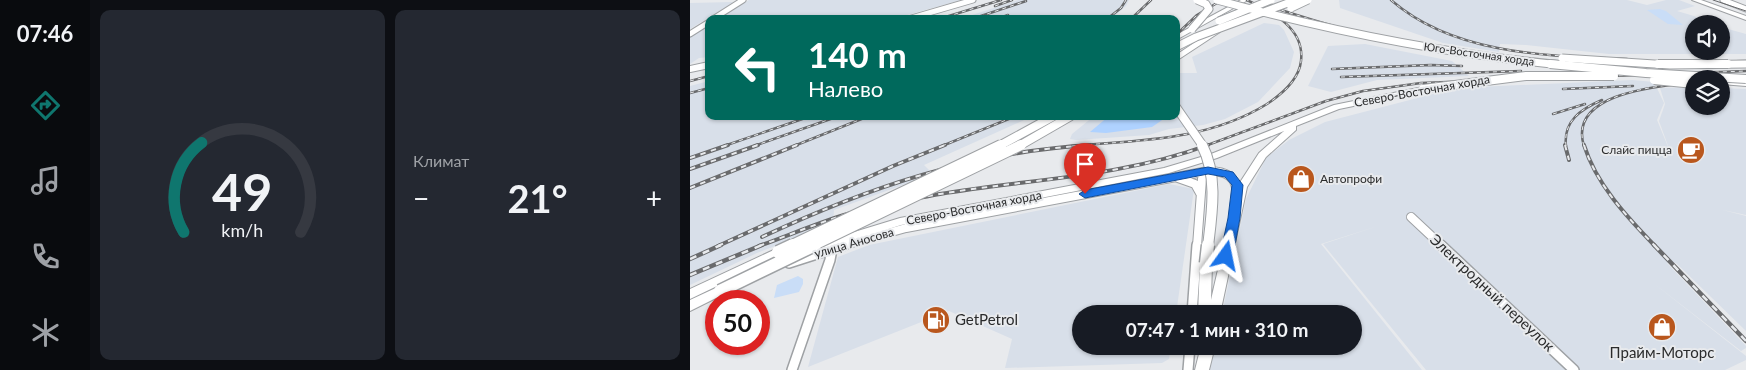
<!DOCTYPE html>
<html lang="ru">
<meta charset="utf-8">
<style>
:root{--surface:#171b24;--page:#242831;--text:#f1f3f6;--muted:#9ea1a6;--line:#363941;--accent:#0f766e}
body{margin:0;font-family:Lato,sans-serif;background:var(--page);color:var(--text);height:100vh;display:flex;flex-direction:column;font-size:19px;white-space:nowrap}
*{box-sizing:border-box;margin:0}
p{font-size:16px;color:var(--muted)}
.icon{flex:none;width:28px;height:28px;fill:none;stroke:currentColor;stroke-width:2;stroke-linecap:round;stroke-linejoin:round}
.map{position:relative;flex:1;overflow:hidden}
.panel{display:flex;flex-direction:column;gap:10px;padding:10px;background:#0d0f14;width:600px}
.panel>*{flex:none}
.guide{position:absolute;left:15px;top:15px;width:475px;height:105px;border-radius:10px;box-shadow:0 1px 4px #0004;background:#00695c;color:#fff;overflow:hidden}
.buttons{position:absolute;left:995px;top:15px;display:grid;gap:10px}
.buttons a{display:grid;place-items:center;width:45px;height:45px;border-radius:50%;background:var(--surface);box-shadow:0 1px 4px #0004;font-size:25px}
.speed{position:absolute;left:15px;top:290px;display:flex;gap:10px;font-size:25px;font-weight:700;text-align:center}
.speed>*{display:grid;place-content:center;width:65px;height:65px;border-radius:50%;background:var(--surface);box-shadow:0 1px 4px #0004;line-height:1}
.speed .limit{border:8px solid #d22;background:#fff;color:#111}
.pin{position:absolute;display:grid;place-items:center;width:42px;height:42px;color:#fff;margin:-51px -21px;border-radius:50% 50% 50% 0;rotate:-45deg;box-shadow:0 0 5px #0007}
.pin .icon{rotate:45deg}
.me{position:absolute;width:55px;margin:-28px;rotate:12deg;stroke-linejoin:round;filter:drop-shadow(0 0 4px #0008)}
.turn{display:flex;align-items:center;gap:18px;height:105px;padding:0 20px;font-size:22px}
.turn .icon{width:65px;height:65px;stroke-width:2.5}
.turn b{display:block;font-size:35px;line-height:42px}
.big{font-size:38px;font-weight:700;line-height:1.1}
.panel .tile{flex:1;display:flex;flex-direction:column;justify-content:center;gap:8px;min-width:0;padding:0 18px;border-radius:10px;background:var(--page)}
.panel .dial{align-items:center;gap:0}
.dial svg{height:130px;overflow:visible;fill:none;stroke:var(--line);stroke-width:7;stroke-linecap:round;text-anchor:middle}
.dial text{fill:var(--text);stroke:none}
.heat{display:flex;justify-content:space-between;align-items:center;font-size:28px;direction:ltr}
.panel .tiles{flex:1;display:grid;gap:10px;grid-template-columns:repeat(2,1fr)}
.trip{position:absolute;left:382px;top:305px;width:290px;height:50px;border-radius:25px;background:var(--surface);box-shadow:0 1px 4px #0004;font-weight:700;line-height:50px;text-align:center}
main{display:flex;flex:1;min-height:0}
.tab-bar{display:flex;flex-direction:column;width:90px;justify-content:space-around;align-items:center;background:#090b0e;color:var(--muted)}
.tab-bar .icon{width:35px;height:35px}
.tab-bar .current{color:var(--accent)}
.tab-bar b{font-size:22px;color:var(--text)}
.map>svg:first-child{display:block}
</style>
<main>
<nav class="tab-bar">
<b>07:46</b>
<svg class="icon current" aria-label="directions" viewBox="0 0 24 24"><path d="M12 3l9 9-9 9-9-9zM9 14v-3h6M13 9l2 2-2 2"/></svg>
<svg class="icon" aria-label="music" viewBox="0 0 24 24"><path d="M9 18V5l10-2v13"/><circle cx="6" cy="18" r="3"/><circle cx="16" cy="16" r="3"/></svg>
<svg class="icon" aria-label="phone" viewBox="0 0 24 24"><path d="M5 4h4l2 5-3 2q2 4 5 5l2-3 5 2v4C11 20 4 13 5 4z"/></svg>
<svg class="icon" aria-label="climate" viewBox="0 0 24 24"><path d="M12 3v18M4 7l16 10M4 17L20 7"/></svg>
</nav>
<section class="panel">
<div class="tiles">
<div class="tile dial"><svg viewBox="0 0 100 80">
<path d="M14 69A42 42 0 1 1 86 69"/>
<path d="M14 69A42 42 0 0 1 25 14" stroke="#0f766e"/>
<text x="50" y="56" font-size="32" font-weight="700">49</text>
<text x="50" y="72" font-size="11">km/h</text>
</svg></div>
<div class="tile"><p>Климат</p>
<div class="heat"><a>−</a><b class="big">21°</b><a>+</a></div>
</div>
</div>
</section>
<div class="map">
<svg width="1056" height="370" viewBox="0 0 1056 370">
<rect width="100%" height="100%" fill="#e8eaed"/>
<path fill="#d8dfe9" d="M59,0H271L203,19H28Z
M328,0H439L436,6L421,19H270Z
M649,0H937L957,5L976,0H989L1005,6L987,11L1004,16L1018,24H1004V51H1031V27L1056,34V54H919L836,45L810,44L809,52L753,43L650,8Z
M43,2L40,4L0,29V3Z
M574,23L589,25L594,30L604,52L600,68L568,102L535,119L513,125L479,129L459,135L386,140L380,139L382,134L404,116H486V73H507L502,57Z
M19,25V57L9,58L0,64V37Z
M675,44L762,61L779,76L687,80L641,92L618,86L638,46Z
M942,80L964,82L974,103L967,120L981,154L969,121L975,104L970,88L1004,87V106H1031V88L1056,89V215L1033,210L1056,216V331L986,263H977L1056,346V348L1051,351L962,282L1056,356V360L1035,370H889L724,216L719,218L876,370H736L633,244L688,226L631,244L732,370H520L525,346H664V314H532L556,199L576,158L599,140L635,122L766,88Z
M19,81V116H343L234,165L243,174L144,210L143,224L67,253L0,285V86Z
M479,184L504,189L486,314H391V346H481L479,359L472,363L315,368L322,339L259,311L118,367L148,257L179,245Z"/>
<path fill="#c9ddf7" d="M970,9L976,11L993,25L978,24L957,10Z
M108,276L113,279V284L109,292L84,298L87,285Z"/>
<path fill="#afd2ff" d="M419,116H478L462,127L416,133L400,132Z"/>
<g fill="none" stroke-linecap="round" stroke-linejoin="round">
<defs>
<path id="minor-far3" d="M1033,0L1056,9
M23,19L53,0
M218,19L283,0
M0,34L19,22
M17,65H19"/>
<path id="minor-far2" d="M0,69L19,65"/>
<path id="minor-far1" d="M488,178L505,184L510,193
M721,217L752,246
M151,246L216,228L518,171C536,171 547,176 547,196
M507,246L512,179L518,171"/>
<path id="minor" d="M751,245L884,370
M99,263L155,245
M502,314L507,245
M102,370L140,260L142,249
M498,370L500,346"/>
<path id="major" d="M551,0H558L486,40V35Z
M1002,0H1011L1056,16V20Z
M525,31L530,32L486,61V55L504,43Z
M1031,80L1056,82V86L1031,84Z
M733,87L737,89L736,91L649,109L606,126V130L576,157L557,187L530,314H508L510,263L512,260H520L522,263L521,300L547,187L569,153L594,131L527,158L479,173L211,225L129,251L125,250L123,247L125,244L210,218L474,168L521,154L644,105Z
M88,248L92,249L94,252L92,255L0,299V289Z
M30,286L34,288L36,291L34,294L0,311V300Z
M511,346H525L519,370H505Z"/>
</defs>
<use href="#minor-far3" stroke="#9ea1a4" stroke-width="7"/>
<use href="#minor-far2" stroke="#9ea1a4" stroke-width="8"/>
<use href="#minor-far1" stroke="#9ea1a4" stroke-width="10"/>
<use href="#minor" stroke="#9ea1a4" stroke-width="12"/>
<use href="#major" stroke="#9ea1a4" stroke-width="2"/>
<use href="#minor-far3" stroke="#fff" stroke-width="5"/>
<use href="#minor-far2" stroke="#fff" stroke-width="6"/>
<use href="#minor-far1" stroke="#fff" stroke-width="8"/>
<use href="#minor" stroke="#fff" stroke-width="9"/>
<use href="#major" fill="#fff" fill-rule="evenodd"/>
<path stroke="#696a6c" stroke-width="1" d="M1023,0L1056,11"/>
<defs>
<path id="rail-far2" d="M701,0C764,55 858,56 937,59
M576,5C697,46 803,65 931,70
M305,6L322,0
M249,19L311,0
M282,19L336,1
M307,19L318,15
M417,19L431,8L436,0
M441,19L461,0
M486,35L507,15L532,0
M1014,62L1056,61
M924,66L1021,65
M642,69L741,65L772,66
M651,77L831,71
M0,81L19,76
M873,89L943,86
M0,93L19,88
M863,114L895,104
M34,146L121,116
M64,146L149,116
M104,146L179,116
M252,146L326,116
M382,146C450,140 517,141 577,104C592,94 609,80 611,61C615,28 582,12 557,0
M515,146L636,101L673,91L731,83L1056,71
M876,146C873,121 891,109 912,100
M894,146C877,92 971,86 1004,82"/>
<path id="rail-far1" d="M875,145L879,160
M894,145C906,184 937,217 965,246
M0,158L38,145
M0,169L68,145
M0,188L107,145
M72,237C179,187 282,152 401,145
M28,246L203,166L255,145
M69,246C97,236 125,224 154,215C185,205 218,200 250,194C340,179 432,177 518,145"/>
<path id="rail" d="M964,245L1056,341
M0,259L31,245
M0,275L72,245"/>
</defs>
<use href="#rail-far2" stroke="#696a6c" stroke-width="2.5"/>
<use href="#rail-far1" stroke="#696a6c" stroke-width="4"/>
<use href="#rail" stroke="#696a6c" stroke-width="4.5"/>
<use href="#rail-far2" stroke="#e8eaed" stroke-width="1" stroke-dasharray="4" stroke-linecap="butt"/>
<use href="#rail-far1" stroke="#e8eaed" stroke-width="2" stroke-dasharray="5.5" stroke-linecap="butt"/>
<use href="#rail" stroke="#e8eaed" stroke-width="2.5" stroke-dasharray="7" stroke-linecap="butt"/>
<defs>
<path id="major-bridge-far3" d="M527,0C641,31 755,54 873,65
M601,8L618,0
M529,21L581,0
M502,29L519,9L516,4L507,0
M486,47L506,37L606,0
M872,58L980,65L1056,64"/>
<path id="major-bridge-far2" d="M860,64L956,73L1056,79
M968,64H1038
M964,80L1004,84
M733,89L836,76H924
M486,107L513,146
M309,146L364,116
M329,146L381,116"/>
<path id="major-bridge-far1" d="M512,145C528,176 522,213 518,246
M100,246L311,145
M122,246L331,145"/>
<path id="major-bridge" d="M88,252L103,245
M516,263L518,245
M30,291L125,245"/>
</defs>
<use href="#major-bridge-far3" stroke="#9ea1a4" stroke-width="9" stroke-linecap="butt"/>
<use href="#major-bridge-far2" stroke="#9ea1a4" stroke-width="10" stroke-linecap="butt"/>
<use href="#major-bridge-far1" stroke="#9ea1a4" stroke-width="12" stroke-linecap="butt"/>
<use href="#major-bridge" stroke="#9ea1a4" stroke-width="15" stroke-linecap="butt"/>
<use href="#major-bridge-far3" stroke="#fff" stroke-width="7"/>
<use href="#major-bridge-far2" stroke="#fff" stroke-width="8"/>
<use href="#major-bridge-far1" stroke="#fff" stroke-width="10"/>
<use href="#major-bridge" stroke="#fff" stroke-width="12"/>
</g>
<path fill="#1a73e8" stroke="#114b97" d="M518,167L543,172L553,185L550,218L543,256L541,260H532L530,256L538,218L542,185L535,177L518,174L395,198L389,194L395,190Z"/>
<defs>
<symbol id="cafe-disc" viewBox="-11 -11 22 22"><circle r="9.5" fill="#b9571d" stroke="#e8eaed"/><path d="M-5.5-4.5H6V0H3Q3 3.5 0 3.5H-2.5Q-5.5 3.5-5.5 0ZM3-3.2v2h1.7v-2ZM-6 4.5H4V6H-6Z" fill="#fff"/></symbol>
<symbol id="shop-disc" viewBox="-11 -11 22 22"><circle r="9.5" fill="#b9571d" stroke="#e8eaed"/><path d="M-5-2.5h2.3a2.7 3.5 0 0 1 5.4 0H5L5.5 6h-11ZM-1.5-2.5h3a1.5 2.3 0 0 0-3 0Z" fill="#fff"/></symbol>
<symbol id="fuel-disc" viewBox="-11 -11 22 22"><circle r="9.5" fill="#b9571d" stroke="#e8eaed"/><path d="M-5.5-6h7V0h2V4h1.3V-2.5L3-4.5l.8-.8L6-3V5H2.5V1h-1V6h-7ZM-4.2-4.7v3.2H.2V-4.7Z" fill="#fff"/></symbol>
</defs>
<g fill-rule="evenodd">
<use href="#cafe-disc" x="985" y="134" width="32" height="32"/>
<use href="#shop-disc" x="595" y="163" width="32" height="32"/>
<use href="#fuel-disc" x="230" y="304" width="32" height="32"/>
<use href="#shop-disc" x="956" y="311" width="32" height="32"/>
</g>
<g text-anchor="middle" stroke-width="4" stroke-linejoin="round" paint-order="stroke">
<g font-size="11" fill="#2a2b2c" stroke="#e8eaed">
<text transform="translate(789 54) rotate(8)" y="4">Юго-Восточная хорда</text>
</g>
<g font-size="12" fill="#2a2b2c" stroke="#e8eaed">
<text transform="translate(732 91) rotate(-10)" y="4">Северо-Восточная хорда</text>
<text transform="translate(284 208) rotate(-11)" y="4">Северо-Восточная хорда</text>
<text transform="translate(164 243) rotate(-16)" y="4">улица Аносова</text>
</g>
<g font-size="12" fill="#2a2b2c" stroke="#e8eaed" text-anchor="end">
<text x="982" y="154">Слайс пицца</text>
<text x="630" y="183" text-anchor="start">Автопрофи</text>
</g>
<g font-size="15" fill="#2a2b2c" stroke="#e8eaed">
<text transform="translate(802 293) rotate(43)" y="5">Электродный переулок</text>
</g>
<g font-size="15" fill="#2a2b2c" stroke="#e8eaed" text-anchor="start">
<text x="265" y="325">GetPetrol</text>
<text x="972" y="358" text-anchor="middle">Прайм-Моторс</text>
</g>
</g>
</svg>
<div class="buttons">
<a><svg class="icon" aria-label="sound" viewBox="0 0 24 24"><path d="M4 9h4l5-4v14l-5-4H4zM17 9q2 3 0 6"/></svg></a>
<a><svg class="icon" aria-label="layers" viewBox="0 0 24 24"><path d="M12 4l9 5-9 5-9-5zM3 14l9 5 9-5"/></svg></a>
</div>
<div class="speed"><div class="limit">50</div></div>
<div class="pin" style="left:395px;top:194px;background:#d93025"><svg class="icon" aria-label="arrive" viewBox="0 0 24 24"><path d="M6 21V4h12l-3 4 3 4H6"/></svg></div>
<svg class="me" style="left:536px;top:256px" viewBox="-20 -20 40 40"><path d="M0-17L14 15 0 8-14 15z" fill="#1a73e8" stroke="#fff" stroke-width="4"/></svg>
<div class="trip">07:47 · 1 мин · 310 m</div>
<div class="guide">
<div class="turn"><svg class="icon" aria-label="left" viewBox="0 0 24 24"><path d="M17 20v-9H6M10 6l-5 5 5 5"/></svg><div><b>140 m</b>Налево</div></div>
</div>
</div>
</main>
